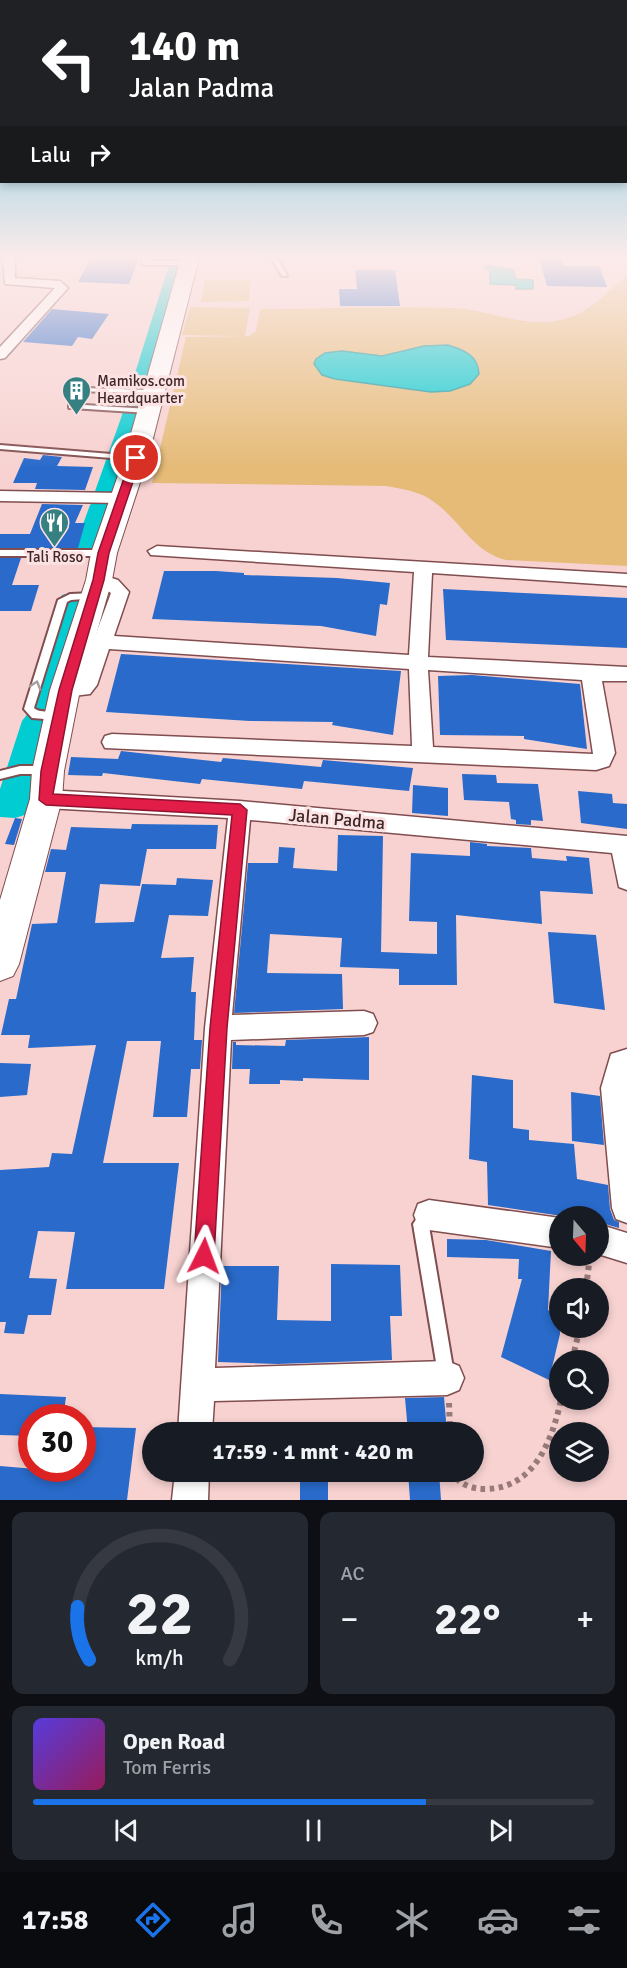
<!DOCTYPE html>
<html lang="id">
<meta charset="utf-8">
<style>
:root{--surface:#171b24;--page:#242831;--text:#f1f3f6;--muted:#9ea1a6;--line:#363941;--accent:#1a73e8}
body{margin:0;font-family:Signika,sans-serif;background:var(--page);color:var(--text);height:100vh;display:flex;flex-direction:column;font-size:22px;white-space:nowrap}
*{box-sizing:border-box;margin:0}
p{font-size:20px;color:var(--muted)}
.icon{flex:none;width:33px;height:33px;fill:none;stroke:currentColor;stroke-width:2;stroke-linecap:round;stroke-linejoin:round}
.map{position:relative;height:1500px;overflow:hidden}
.sheet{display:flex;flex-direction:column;gap:12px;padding:12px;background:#0d0f14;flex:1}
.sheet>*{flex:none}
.guide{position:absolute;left:0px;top:0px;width:627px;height:183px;box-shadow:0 3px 9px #0003;background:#202124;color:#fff;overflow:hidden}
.needle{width:39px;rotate:161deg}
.tools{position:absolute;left:549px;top:1206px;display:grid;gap:12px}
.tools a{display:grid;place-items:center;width:60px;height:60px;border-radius:50%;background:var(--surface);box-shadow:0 3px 9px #0003;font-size:30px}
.speed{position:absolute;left:18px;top:1404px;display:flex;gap:12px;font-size:30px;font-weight:700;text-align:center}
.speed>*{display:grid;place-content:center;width:78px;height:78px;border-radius:50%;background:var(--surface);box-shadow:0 3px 9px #0003;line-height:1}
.speed .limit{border:9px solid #d22;background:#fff;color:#111}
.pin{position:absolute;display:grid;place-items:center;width:51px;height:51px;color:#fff;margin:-26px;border:3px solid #fff;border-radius:50%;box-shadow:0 2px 6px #0007}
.me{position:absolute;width:66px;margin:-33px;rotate:3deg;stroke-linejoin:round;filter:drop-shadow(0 0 4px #0008)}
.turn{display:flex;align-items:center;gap:21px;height:126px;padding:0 30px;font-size:27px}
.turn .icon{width:78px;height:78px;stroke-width:2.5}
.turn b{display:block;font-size:42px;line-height:51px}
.then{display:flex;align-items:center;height:57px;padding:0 30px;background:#0003;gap:12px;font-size:22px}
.big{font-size:45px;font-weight:800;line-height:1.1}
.sheet .widget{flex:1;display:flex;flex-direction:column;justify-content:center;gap:9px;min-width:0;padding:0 21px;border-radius:12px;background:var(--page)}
.sheet .dial{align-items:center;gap:0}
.dial svg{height:156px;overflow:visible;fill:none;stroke:var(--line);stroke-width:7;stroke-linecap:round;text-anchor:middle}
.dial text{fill:var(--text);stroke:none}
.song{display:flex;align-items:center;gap:18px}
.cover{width:72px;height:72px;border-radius:9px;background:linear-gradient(135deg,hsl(250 70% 55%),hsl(330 70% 35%))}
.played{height:6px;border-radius:3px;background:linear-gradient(90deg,var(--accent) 70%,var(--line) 70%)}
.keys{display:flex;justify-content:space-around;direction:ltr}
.heat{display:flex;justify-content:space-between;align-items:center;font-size:33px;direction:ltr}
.sheet .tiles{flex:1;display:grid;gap:12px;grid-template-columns:1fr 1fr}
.widget:last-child{grid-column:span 2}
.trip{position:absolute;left:142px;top:1422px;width:342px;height:60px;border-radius:30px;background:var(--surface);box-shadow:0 3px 9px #0003;font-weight:800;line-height:60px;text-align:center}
.tab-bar{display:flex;height:96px;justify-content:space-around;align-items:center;background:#090b0e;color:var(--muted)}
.tab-bar .icon{width:42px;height:42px}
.tab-bar .active{color:var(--accent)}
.tab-bar b{font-size:27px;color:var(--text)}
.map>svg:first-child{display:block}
</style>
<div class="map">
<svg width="627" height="1500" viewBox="0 0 627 1500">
<rect width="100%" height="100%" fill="#f7d2d1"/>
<path fill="#e5bb77" d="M627,277V566L506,560C473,552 460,520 434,502C420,491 402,489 386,486L152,483L186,337L249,336L256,331L260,309C325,309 389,306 454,308C494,310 530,332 571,317C592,310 609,289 627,277Z
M205,280H251L249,301L201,302Z
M190,307L250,308L245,336L182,335Z"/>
<path fill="#00ccd2" stroke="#139b9f" stroke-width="1.5" d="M485,265L514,270L515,279L533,280V289H516V285L490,284V270L485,269Z
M448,345C464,350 478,355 479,374L470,384L450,391L431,392L335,379L322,375L314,364L316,359L325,353L342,351L382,356L424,346Z"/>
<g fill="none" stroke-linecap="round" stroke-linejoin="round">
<path fill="#00ccd2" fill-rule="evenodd" d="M171,258H189L145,418L120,494L113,500L116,505L102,549L98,555L88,558L78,555L74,549L90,505L97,498L94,494L121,418Z
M73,592L84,595L88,602L60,707L53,716L56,721L33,804L28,814L15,818L0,817V789L22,721L29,712L26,707L58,602L62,595Z"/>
</g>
<path fill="#296aca" d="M91,258H139L129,284L78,282Z
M539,258H561L564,266H599L607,287L547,286Z
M355,270H395L400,306H340L339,289H357Z
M52,309L109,314L92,339L78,337L72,346L23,342Z
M43,455L62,457L57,466L93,467L85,490L35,489L37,483H13L24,458L40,460Z
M42,504L83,505L75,523H85L78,548H0V534H30Z
M0,558H21L12,585H39L31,611H0Z
M164,571H216L244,573V575L337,578L390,583L387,605L380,604L376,636L321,626L152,619Z
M443,589L627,598V648L446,640Z
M121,654L401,671L393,735L332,725L333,722L250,721L106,712Z
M472,675L580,684L587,749L524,739V736L440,735L438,676Z
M121,751L221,762L223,758L321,767L323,760L413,768L409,791L304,781L302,789L202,779L200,784L103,773L102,776L68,775L71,757L118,759Z
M462,774L496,775L497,783L538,784L543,821L531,820V825L516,824V820L511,819L509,802L464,800Z
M413,785L448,788V816L412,813Z
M578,791L612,794L613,803L627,804V829L581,823Z
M15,818L22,819L14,845L5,844Z
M132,824L218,825L216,849H147L140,886L100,884L95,923L134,922L142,884L176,885L177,878L213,880L208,916L169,915L161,958L194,957L191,992H196L194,1040H202L200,1069H191L187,1117H153L161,1041H127L103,1163H179L164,1289H66L75,1232L38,1231L29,1278L57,1279L51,1315H28L24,1334L4,1333L6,1322H0V1170L49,1167L52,1153L72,1154L96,1045L28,1048L30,1035H1L9,999H16L32,924L57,923L66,872H45L51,849L66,850L71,827L131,829Z
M338,835L383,836L381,952L437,954V922L409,921L411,853L470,856V842L487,844V846L531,848L532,858L567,861L566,856L589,858L593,894L540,891L542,924L456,915L457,985H399V969L340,967L342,938L270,934L267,973L342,974L343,1009L234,1013L248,863H278L279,847L295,848L293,868L337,871Z
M548,932L596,935L605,1010L554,1003Z
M369,1037V1080L303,1078V1081L280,1080V1084H249L250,1069H232L233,1042H236V1045L285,1046L286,1040Z
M0,1063L31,1064L27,1095L0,1097Z
M472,1075L513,1080V1128L529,1130V1140L574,1144L577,1179L608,1185L610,1209L614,1220L619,1222V1228L598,1222V1216H562L488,1205L487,1162L469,1159Z
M571,1092L600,1096L604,1145L572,1141Z
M447,1239L486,1240L551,1251L548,1310L560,1315V1334L549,1380L501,1357L522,1279H518L519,1259L447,1257Z
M331,1264L400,1265L402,1316H390L392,1360L278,1364L218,1362L222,1266H279L277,1320L331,1321Z
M0,1394L66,1397L63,1418H32V1436L0,1435Z
M444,1397L447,1432H408L405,1398Z
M82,1427L136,1428L127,1500H0V1466L82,1473Z
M300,1472H328V1500H300Z
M408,1472H439L441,1500H410Z"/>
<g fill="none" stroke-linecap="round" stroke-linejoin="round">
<defs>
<path id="lane" d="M143,258H149L148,261H189L192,263L189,265H144L141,263Z
M271,258H277L287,275L286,276H282Z
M82,388L154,390L158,392L154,394L80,391V389Z
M69,404L149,409L153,411L149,413L72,408H69Z
M0,445L136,456L140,458L136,460L0,449Z
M0,550H103L107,553L103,556H0Z
M94,593L99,596L97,598L71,600L67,602L34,708C42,715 55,708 62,716L57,720L32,718L24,709L58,600L70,594Z
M20,766H44L48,767L49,770L48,773L44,774H20L0,779V771Z
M426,1210L431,1212L433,1217L429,1226L454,1374L452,1380L446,1382L440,1380L438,1374L413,1224L421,1212Z"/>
<path id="street" d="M3,258H15V278L60,281L68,288L5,358L0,359V347L55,288L5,284Z
M0,491L121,493L129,498L121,503L0,501Z
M157,546L627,574V586L432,573L428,657L627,667V681H602L615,753L609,766L596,770L105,748L102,742L105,736L112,734L412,746L409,669L109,649L97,685L90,694L65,697L58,695L55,690L58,685L78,682L111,593L90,580L99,574L118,580L129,592L114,636L409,655L414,572L151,555L148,551ZM428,670L582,680L593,754L433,747Z
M46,790L240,801L627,836V890L619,887L612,853L250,820L232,1015L364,1011L373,1014L377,1023L373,1032L364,1035L231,1040L215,1368L447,1361L459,1366L464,1378L459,1390L447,1395L214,1401L212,1432H178L205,1028L228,818L46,808L38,805L35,799L38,793Z
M627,1049V1223L616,1219L612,1208L601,1088L611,1054Z
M429,1200L560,1218V1248L429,1230L418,1226L414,1215L418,1204Z
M598,1224L627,1233V1263L598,1254Z
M175,1472H209L208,1500H172Z"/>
<path id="primary" d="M181,258H199L148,458L117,553L112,580L80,690L64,771L62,799L19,964L13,976L0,981V900L30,799L32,771L50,690L86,580L91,553L124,458Z"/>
</defs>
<use href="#lane" stroke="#814d4e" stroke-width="4"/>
<use href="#street" stroke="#814d4e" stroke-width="3"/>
<use href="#primary" stroke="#814d4e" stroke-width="2"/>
<path stroke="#997a7a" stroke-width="6" stroke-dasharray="4.5 4.5" stroke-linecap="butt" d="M586,1288L590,1256
M572,1360L580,1328
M449,1403L450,1432
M450,1472C460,1484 470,1489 486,1489C535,1488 552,1440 561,1400"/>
<use href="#lane" fill="#fff" fill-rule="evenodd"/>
<use href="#street" fill="#fff" fill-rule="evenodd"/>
<use href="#primary" fill="#fff" fill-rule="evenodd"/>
</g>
<defs><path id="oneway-chevron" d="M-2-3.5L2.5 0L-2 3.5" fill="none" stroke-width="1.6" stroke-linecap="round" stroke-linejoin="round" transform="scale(1.5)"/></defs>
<use stroke="#a99e9e" href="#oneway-chevron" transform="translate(36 685) rotate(-73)"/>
<linearGradient id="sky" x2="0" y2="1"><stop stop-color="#4bbedf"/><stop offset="0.55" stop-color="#fbebea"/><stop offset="1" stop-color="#fbebea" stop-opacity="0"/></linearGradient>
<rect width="627" height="468" fill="url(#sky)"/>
<path fill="#e11d48" stroke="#92132f" stroke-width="1.5" d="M136,455L141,458L109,553L104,580L72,690L53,794L240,804L247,810L227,1028L214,1256L211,1263L204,1266L197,1263L194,1256L210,1028L232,815L46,805L39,800L41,771L59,690L93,580L98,553L131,458Z"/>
<defs>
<symbol id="building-pin" viewBox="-11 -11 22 30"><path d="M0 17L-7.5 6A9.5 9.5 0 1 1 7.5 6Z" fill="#378082" stroke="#fce2e2"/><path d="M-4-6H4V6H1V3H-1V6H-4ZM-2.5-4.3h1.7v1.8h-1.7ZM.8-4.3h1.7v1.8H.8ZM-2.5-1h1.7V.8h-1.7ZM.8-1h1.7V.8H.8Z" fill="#fff"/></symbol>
<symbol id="restaurant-pin" viewBox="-11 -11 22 30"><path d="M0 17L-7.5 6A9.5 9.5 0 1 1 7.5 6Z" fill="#378082" stroke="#fce2e2"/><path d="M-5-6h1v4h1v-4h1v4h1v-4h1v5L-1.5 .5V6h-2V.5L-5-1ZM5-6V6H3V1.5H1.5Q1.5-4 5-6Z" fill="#fff"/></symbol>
</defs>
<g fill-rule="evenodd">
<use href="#building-pin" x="60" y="374" width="33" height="45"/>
<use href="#restaurant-pin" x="38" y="506" width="33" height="45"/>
</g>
<g text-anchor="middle" stroke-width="6" stroke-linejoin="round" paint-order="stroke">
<g font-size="15" fill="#402828" stroke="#fce2e2" text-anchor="start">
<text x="97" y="386">Mamikos.com<tspan x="97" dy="17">Heardquarter</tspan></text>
<text x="55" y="562" text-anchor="middle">Tali Roso</text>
</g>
<g font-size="18" fill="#402828" stroke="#fce2e2">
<text transform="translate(337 819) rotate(5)" y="6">Jalan Padma</text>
</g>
</g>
</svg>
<div class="tools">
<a><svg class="needle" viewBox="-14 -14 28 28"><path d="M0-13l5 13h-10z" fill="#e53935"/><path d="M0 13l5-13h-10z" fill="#9ea1a6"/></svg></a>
<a><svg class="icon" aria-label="sound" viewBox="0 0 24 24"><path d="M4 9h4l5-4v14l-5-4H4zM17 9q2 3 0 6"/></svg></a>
<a><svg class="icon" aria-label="search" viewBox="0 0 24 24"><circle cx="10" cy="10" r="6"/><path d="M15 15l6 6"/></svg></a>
<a><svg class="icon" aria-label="layers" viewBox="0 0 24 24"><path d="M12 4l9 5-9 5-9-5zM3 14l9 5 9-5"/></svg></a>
</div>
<div class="speed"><div class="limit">30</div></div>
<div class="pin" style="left:136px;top:458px;background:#d93025"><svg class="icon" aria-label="arrive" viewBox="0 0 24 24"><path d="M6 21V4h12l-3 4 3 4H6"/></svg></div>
<svg class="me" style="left:204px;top:1256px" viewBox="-20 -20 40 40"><path d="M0-17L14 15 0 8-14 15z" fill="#e11d48" stroke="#fff" stroke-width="4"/></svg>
<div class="trip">17:59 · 1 mnt · 420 m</div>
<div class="guide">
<div class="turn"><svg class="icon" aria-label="left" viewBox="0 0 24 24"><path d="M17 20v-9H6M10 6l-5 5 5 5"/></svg><div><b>140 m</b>Jalan Padma</div></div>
<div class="then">Lalu<svg class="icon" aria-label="right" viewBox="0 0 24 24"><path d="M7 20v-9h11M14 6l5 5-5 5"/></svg></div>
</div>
</div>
<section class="sheet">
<div class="tiles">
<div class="widget dial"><svg viewBox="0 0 100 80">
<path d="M14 69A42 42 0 1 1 86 69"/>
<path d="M14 69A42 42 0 0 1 8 42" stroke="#1a73e8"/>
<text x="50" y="56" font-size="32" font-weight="700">22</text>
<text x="50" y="72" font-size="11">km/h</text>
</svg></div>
<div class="widget"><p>AC</p>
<div class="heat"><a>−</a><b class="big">22°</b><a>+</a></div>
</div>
<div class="widget">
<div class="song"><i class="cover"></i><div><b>Open Road</b><p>Tom Ferris</p></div></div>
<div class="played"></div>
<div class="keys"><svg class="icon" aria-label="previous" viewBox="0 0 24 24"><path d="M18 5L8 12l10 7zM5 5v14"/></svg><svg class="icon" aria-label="pause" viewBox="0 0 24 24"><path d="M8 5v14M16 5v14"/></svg><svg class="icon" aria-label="next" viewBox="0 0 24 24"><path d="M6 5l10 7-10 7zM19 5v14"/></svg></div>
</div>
</div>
</section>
<nav class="tab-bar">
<b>17:58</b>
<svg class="icon active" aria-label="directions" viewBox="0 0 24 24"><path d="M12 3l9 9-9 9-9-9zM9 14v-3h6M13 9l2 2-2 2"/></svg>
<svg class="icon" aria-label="music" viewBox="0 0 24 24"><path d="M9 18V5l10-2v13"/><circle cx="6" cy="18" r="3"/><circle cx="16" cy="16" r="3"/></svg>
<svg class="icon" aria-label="phone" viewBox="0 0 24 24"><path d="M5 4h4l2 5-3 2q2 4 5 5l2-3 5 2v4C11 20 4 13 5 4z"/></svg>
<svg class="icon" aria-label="climate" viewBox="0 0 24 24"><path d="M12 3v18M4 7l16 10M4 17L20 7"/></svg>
<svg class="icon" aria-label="car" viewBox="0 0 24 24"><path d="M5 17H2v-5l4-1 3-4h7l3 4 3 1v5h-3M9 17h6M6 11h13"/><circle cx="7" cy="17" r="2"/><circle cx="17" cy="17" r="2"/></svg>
<svg class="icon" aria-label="filters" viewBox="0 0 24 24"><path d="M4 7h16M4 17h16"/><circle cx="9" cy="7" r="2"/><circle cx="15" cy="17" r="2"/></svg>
</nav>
